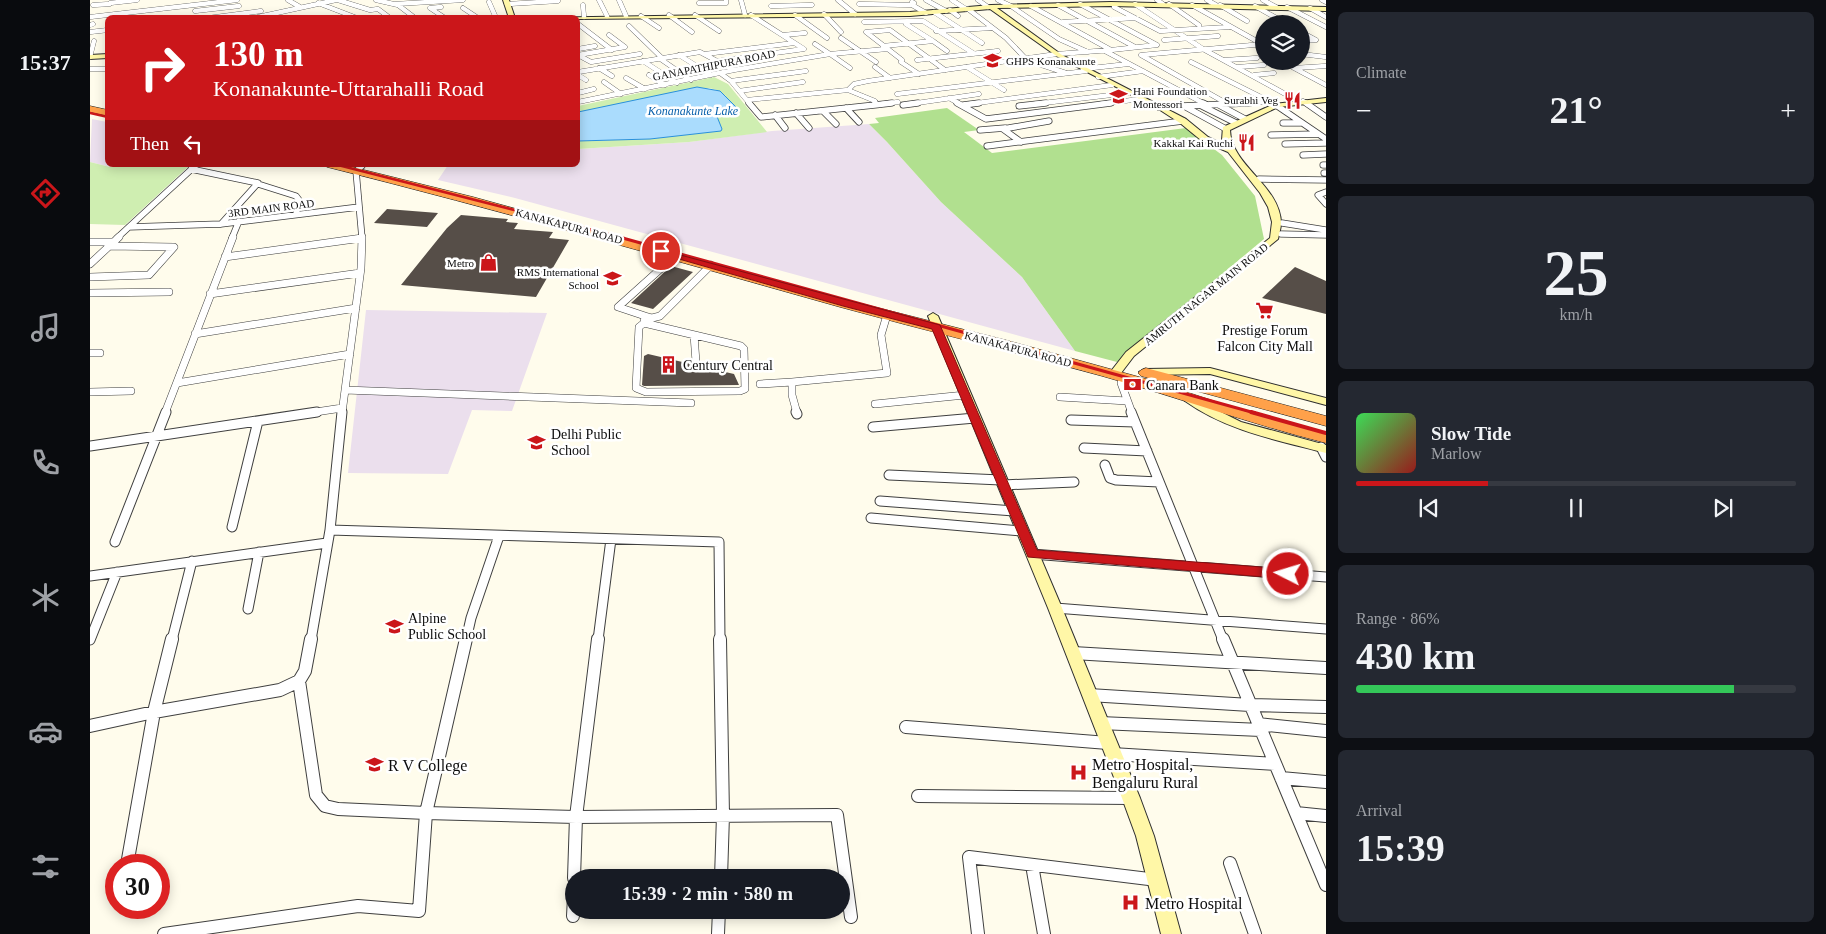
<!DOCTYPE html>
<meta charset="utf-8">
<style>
:root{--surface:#171b24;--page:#242831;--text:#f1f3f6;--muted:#9ea1a6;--line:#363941;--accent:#cb161a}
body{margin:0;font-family:Georgia,serif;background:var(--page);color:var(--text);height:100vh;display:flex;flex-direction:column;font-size:19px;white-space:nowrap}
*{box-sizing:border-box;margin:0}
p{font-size:16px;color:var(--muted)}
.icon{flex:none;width:28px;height:28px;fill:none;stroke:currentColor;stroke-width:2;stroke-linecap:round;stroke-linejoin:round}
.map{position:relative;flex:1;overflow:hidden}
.side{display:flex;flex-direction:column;gap:12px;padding:12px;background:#0d0f14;width:500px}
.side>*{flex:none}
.hud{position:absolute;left:15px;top:15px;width:475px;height:152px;border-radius:8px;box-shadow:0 2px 12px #0003;background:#cb161a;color:#fff;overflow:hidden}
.tools{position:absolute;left:1165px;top:15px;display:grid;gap:10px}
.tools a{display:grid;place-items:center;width:55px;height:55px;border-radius:50%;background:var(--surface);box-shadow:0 2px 12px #0003;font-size:25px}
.speed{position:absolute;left:15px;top:854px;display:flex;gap:10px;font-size:25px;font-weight:700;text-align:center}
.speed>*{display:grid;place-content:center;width:65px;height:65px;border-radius:50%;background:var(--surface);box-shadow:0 2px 12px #0003;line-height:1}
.speed .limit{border:8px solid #d22;background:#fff;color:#111}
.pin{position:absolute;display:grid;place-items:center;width:42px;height:42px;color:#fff;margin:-21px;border:2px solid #fff;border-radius:50%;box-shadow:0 1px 5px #0007}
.me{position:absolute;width:55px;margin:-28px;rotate:275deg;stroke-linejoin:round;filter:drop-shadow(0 0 4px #0008)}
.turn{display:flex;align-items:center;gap:18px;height:105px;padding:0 25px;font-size:22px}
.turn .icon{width:65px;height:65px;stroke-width:2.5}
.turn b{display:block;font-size:35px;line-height:42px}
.then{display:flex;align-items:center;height:48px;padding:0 25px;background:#0003;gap:10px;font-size:19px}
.big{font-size:38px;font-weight:700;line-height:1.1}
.side .tile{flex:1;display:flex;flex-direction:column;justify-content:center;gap:8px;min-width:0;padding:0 18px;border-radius:8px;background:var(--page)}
.side .dial{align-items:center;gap:0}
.dial b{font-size:65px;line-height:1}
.song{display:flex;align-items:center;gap:15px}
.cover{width:60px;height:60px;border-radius:8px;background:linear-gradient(135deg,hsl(130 70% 55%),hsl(0 70% 35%))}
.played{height:5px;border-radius:2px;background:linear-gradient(90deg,var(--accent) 30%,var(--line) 30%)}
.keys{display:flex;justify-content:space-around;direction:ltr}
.heat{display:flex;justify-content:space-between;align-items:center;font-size:28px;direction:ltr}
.charge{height:8px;border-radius:4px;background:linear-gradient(90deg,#34c759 86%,var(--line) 0)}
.trip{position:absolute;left:475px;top:869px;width:285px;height:50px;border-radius:25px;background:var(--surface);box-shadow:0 2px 12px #0003;font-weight:700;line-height:50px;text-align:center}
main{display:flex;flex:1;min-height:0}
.menu{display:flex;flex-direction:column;width:90px;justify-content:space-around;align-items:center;background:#090b0e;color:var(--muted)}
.menu .icon{width:35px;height:35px}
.menu .active{color:var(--accent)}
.menu b{font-size:22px;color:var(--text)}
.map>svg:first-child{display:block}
</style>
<main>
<nav class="menu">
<b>15:37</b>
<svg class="icon active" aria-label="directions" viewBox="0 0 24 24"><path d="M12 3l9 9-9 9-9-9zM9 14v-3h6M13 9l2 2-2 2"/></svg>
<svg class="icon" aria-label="music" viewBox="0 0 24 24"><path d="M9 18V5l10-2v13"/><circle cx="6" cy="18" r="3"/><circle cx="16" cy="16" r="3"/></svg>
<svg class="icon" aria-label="phone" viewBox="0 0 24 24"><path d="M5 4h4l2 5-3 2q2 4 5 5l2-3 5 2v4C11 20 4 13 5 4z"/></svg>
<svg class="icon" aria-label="climate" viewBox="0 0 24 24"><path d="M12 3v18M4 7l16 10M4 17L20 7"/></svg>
<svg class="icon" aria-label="car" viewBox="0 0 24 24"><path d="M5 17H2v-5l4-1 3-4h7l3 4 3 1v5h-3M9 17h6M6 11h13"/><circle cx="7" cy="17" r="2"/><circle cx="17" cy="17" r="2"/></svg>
<svg class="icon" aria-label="filters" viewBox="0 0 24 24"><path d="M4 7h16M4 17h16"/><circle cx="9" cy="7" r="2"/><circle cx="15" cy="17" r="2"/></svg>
</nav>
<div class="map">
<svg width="1236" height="934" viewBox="0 0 1236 934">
<rect width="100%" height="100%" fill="#fffcec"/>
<path fill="#ebdfed" d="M2,119L17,122L18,165H25L20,167L0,162Z
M779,124L797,142L851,202L932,277L985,351L425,198L348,180L358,165H488V149L599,142L682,131Z
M276,310L457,313L422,411L382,410L358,474L258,473Z"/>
<path fill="#cfeeb1" d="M624,77L638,84L677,132L599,142L488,149V141L560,139L629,131L632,129L626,115L630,112L636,96L627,90L619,88L488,112V106Z
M0,162L20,167L25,165H100L35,225L0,224Z"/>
<path fill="#b1e08f" d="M857,108L889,130L874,132L902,153L1096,128L1132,155L1165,196L1174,239L1027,362L985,351L932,277L851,202L797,142L779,124L789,123L785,118Z"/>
<path fill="#aadcfd" stroke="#2990dc" d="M607,87L630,91L646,107L626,114L632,129L631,131L560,139L488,141V112Z"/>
<path fill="#564e48" d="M297,209L348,213L337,227L284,223Z
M371,215L418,219L416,222L428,223L424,229L463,232L459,238L479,240L446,297L311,285L357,228Z
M581,266L603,272L563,309L541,303Z
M1205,267L1236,281V314L1172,298Z
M558,354L601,364L604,367L609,366L644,374L649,385L554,386L552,385L554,356Z"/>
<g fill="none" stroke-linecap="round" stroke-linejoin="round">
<defs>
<path id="street-far4" d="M198,0L210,7
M248,0L280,10L288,9L300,18
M286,0L308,5L325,18
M509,0L517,16
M529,0L536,16
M651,0L655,15
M748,0L765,14
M836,0L856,11
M862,0L876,9
M888,0L898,7
M908,0L921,6L969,39L998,52
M1067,0L1073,4
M1117,0L1126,5
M1173,0L1186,7
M1232,0L1236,2
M399,2L406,18
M822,2L824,3L822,5L836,13
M20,3L47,0
M228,3L267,18
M609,3H636V0
M305,4L373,0
M417,4L468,1
M769,4L822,5
M990,4L1067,45L1021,50
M1045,4L1113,49L1208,101
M1079,4L1109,25
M3,5L20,4
M493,5L494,17
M968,5L1045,47
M1102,5L1172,44
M1130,5L1157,21
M681,6L722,5
M1165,6L1197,24
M351,7L340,8L355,18
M1024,7L1070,31L1139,27
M1197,7L1236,27
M373,8L388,18
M1220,8L1236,17
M878,9L916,38L936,59
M860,10L868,16
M105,11L149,6
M844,12L892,43
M734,14L751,32
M579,15L602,32
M605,15L629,31
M705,15L737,38
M551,16L569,28
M0,17L147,0
M168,17L246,0
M118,18L171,11
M212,18H229
M774,22L833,21L883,53
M973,22L1045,18
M488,24L522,50
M0,25L3,24
M539,26L572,58
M846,31L902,28
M0,32L18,30
M1211,32L1226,40L1211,41
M519,35L535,47
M693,35L715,33
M751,38L786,62
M1074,40L1128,36
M843,41L857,51
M725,44L740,54L797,49
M793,46L843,41L816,24
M488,49L505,46
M1015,51L1115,104
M615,54L704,43
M1211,54L1236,57
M488,55L501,62L550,54
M488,55L535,47
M589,55L621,75
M1051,55L1174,44
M1051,55L1136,103
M0,57L4,41
M569,58L601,80
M933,59L976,73
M812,60L776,32L800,30L855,70
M827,60L908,51
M1135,60L1167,58
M553,61L587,83
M627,61L714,49L661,15
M1191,61L1236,85
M811,62L829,74
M1101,62L1185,104
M785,67L800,78
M877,67L914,90
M1148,67L1174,65
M509,68L522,76
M1204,68L1236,66
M0,69H18
M993,69L1038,64
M488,72L610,52L644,70
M630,73L641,81L660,104
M488,75L496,80
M559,75L575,85
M1164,75L1184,73
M1008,77L1053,71
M536,78L555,89
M641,81L716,71
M514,82L531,94
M758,90L785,101V104
M649,91L713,82
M488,93L504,89
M807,94L996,71
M859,98L870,104
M657,100L758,90L764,84L778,81L967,54L1021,50L941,6
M1213,101L1217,104
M488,102L644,70L740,54L760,68
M792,104L808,102
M820,104L889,94
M880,104L1022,85
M945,104L1038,93
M1011,104L1050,99
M1133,104L1177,102"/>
<path id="street-far3" d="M659,103L671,117L785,105V103
M867,103L896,119L1021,103
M1113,103L1117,105
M1183,103L1236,139
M1216,103L1236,117
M785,105L802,103
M813,105L828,103
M873,105L889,103
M1110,105L1146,123
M1129,105L1155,119
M929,106L956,103
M1094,106L1136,129
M1069,107L1160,103
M756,108L769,122
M733,111L746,124
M706,113L719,128
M685,115L695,128
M1193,123H1212
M890,130L915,128
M1181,135L1228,134
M931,142L913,129L959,121
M1195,144L1236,143
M897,146L1093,121
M1213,155L1236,154
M1233,165H1236
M101,169L168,183L131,224
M1234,173H1236
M1169,179L1236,180
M168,184L206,196L209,200L206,214
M1236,192L1228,195L1236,204
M1192,223L1236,230
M39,227L131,224L269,207
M1191,234L1236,235
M27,238L106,165
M142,238L149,221
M269,238H272
M272,238L266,171L272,166"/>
<path id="street-far2" d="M0,242H23
M135,257L272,238
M0,264L29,237
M0,277L59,275L84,247L19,246
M0,293L79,292
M120,294L270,273
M555,316L562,318L570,316L621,265
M554,323L651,346L654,349L655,389L650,391L556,392L546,388L549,327Z
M554,323L555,316L528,307L586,255
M105,334L266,308
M604,335L606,362
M0,353H10
M1033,378L1031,383L1042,413
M87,383L260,354
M670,384L702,382
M255,390L601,403
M0,392L41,391
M970,397L1037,401
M785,404L875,395
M75,413L143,237
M219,413L252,408
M252,413L271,268L272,237
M707,413L702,395V382L797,373L791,335L797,315"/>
<path id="street-far1" d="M706,412L707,414
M1041,412L1133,640
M981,420L1045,422
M783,427L885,418
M0,446L227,412
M1231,447L1236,457
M994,448L1057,451
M1015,465L1020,478L1026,480L1069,482
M799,475L911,480
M913,485L984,482
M790,501L924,511
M781,518L932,531
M142,527L168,421
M240,530L629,542L630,640
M25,542L76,412
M942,554L1236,577
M0,576L237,543
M965,608L1236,629
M158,609L169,552
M0,640L27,572
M82,640L102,561
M221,640L240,530L252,412
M376,640L381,618L409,536
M508,640L521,539"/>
<path id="street" d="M376,639L336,813L486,817L747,815L761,917
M630,639L633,815L631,878
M1133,639L1236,885
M983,653L1236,668
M999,695L1160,705L1236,707
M1010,723L1171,730
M1168,724L1236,731
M0,726L64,712L190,690L209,681L215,671L221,639
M816,727L1018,743
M1022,754L1185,764
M1191,778L1236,782
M828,796L1041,798
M1206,813L1236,816
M1140,863L1165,934
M37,865L64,712L82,639
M942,865L954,934
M484,878L486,817L508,639
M483,916L484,897
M74,934L268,906L329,911L336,813L248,809L235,806L226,795L209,681
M628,934L629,910
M888,934L879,857L1067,880"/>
<path id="secondary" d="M413,0H419L425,18H419Z
M1021,2L1236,7V11L1021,6L907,8L972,55L1071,106L1096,119L1118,137L1134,145L1132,140L1133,127L1184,104L1236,98V102L1188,107L1140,130C1141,166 1190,185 1191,223C1191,228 1189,234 1188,239L1044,356L1028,377L1024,378L1018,375L1036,352L1180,238L1182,222L1178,207L1170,193L1138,152L1112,141L1090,123L1067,108L968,57L900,9L820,16L488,19V18H440L820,12L901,5Z
M18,54V58L0,59V55Z
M843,313L848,316L972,608L1050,798L1064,836L1091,934H1071L1046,836L1032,798L958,608L838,316Z
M1120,368L1236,398V405L1120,374L1055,375L1049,372L1055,369Z
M1099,396L1151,422L1236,445V453C1187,440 1137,431 1095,401L1093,399Z"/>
<path id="highway" d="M0,106L18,110V116L0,112Z
M236,165H254L383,197L761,301L915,340L1060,380L1157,412L1236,433V443C1160,424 1087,397 1012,376C925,352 837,331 750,307C579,259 409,210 237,167Z
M1056,368L1236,416V426L1051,376L1048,373L1051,370Z"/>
</defs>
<use href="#street-far4" stroke="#3f3f3f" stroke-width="5"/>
<use href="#street-far3" stroke="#3f3f3f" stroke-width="7"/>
<use href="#street-far2" stroke="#3f3f3f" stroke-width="8"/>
<use href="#street-far1" stroke="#3f3f3f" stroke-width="11"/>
<use href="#street" stroke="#3f3f3f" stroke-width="14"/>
<use href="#secondary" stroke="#2e2e2e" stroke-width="2"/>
<use href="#highway" stroke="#1d1d1d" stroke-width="1"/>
<use href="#street-far4" stroke="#fff" stroke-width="4.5"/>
<use href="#street-far3" stroke="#fff" stroke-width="5.5"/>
<use href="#street-far2" stroke="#fff" stroke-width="7"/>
<use href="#street-far1" stroke="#fff" stroke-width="9"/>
<use href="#street" stroke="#fff" stroke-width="12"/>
<use href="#secondary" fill="#fff7a7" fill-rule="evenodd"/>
<use href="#highway" fill="#ffa14a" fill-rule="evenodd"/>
<path stroke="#cb161a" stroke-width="2.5" d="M0,113L18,117
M248,165L534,238"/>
<path stroke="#cb161a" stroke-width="3" d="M529,237L1165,413"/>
<path stroke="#cb161a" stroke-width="4" d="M1161,412L1236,433"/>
</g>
<path fill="#cb161a" stroke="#840e11" d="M568,249L850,325L947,550L1198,569L1204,574L1198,579L938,557L842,329L753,306L568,253Z"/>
<defs>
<symbol id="school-bare" viewBox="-9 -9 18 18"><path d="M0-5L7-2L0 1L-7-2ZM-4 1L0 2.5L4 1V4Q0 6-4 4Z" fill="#cb161a" stroke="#fff" stroke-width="2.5" paint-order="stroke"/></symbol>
<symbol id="restaurant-bare" viewBox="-9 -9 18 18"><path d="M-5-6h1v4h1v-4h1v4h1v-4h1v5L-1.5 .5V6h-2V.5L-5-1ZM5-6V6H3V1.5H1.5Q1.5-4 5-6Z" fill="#cb161a" stroke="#fff" stroke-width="2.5" paint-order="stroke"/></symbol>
<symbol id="shop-bare" viewBox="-9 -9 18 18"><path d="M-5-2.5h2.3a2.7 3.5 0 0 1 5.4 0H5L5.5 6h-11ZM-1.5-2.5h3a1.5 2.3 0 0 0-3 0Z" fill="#cb161a" stroke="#fff" stroke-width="2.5" paint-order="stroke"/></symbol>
<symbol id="supermarket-bare" viewBox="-9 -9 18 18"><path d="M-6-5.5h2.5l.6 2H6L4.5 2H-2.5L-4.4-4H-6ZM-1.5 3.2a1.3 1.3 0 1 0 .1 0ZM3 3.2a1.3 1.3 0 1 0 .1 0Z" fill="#cb161a" stroke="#fff" stroke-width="2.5" paint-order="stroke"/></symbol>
<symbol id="building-bare" viewBox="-9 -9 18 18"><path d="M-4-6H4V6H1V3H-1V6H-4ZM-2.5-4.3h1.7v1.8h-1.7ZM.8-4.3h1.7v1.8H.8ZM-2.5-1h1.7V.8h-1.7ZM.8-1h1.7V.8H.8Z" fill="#cb161a" stroke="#fff" stroke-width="2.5" paint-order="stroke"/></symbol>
<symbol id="bank-bare" viewBox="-9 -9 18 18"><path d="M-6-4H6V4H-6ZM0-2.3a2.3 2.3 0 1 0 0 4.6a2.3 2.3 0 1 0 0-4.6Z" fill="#cb161a" stroke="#fff" stroke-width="2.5" paint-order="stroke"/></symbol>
<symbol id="university-bare" viewBox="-9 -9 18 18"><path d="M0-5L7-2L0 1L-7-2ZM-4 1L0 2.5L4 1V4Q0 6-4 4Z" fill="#cb161a" stroke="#fff" stroke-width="2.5" paint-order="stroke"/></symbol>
<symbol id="hospital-bare" viewBox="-9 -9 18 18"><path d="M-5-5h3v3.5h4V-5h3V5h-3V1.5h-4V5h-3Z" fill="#cb161a" stroke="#fff" stroke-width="2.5" paint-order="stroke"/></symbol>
</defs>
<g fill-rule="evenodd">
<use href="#school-bare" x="890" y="48" width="25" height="25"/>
<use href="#school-bare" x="1016" y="84" width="25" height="25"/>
<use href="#restaurant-bare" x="1190" y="88" width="25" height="25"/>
<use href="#restaurant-bare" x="1144" y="130" width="25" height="25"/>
<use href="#shop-bare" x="386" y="250" width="25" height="25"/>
<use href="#school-bare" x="510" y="266" width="25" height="25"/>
<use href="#supermarket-bare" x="1162" y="298" width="25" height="25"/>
<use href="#building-bare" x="566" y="352" width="25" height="25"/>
<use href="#bank-bare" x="1030" y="372" width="25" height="25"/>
<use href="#school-bare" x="434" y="430" width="25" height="25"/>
<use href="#school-bare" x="292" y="614" width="25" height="25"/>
<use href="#university-bare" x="272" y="752" width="25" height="25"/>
<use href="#hospital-bare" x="976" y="760" width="25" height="25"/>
<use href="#hospital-bare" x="1028" y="890" width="25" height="25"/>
</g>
<g text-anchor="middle" stroke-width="5" stroke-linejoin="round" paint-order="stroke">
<g font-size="11" fill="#0c0c0c" stroke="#fff" text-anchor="end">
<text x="916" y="65" text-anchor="start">GHPS Konanakunte</text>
<text x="1043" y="95" text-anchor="start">Hani Foundation<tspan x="1043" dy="13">Montessori</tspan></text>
<text x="1188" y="104">Surabhi Veg</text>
<text x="1143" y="147">Kakkal Kai Ruchi</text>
<text x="384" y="267">Metro</text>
<text x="509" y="276">RMS International<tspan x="509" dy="13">School</tspan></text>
</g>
<g font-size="11" fill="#0c0c0c" stroke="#fff">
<text transform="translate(624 65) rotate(-11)" y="4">GANAPATHIPURA ROAD</text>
<text transform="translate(181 208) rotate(-7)" y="4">3RD MAIN ROAD</text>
<text transform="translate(479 226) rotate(15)" y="4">KANAKAPURA ROAD</text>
<text transform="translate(1116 294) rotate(-39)" y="4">AMRUTH NAGAR MAIN ROAD</text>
<text transform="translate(928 349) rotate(15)" y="4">KANAKAPURA ROAD</text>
</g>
<g font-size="12" font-style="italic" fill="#0960ab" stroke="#fff">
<text x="603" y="115">Konanakunte Lake</text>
</g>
<g font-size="14" fill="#0c0c0c" stroke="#fff" text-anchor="start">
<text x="1175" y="335" text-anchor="middle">Prestige Forum<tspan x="1175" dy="16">Falcon City Mall</tspan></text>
<text x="593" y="370">Century Central</text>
<text x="1056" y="390">Canara Bank</text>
<text x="461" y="439">Delhi Public<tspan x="461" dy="16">School</tspan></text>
<text x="318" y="623">Alpine<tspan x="318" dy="16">Public School</tspan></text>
</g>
<g font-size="16" fill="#0c0c0c" stroke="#fff" text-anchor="start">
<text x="1002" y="770">Metro Hospital,<tspan x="1002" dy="18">Bengaluru Rural</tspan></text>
<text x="298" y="771">R V College</text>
<text x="1055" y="909">Metro Hospital</text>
</g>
</g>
</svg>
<div class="tools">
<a><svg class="icon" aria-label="layers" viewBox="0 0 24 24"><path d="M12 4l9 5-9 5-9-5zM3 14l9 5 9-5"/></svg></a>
</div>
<div class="speed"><div class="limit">30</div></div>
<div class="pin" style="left:571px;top:251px;background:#d93025"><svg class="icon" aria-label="arrive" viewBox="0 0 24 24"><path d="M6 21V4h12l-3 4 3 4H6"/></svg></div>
<svg class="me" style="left:1198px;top:574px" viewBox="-20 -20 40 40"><circle r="17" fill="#cb161a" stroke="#fff" stroke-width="3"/><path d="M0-11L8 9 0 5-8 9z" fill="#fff"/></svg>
<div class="trip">15:39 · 2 min · 580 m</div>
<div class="hud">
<div class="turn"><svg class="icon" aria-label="right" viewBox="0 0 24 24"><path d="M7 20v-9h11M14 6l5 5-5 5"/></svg><div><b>130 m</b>Konanakunte-Uttarahalli Road</div></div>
<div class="then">Then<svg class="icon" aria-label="left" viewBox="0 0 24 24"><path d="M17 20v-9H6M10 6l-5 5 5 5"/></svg></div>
</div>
</div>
<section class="side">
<div class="tile"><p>Climate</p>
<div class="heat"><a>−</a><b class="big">21°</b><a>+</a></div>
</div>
<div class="tile dial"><b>25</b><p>km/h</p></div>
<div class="tile">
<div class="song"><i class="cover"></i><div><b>Slow Tide</b><p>Marlow</p></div></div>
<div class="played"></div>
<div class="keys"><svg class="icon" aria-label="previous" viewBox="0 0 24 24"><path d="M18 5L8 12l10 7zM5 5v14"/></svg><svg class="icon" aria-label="pause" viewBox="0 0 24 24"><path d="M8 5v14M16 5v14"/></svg><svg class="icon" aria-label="next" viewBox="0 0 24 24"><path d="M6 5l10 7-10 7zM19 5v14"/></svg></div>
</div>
<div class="tile"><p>Range · 86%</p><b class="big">430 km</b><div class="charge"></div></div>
<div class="tile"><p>Arrival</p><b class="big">15:39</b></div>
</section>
</main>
